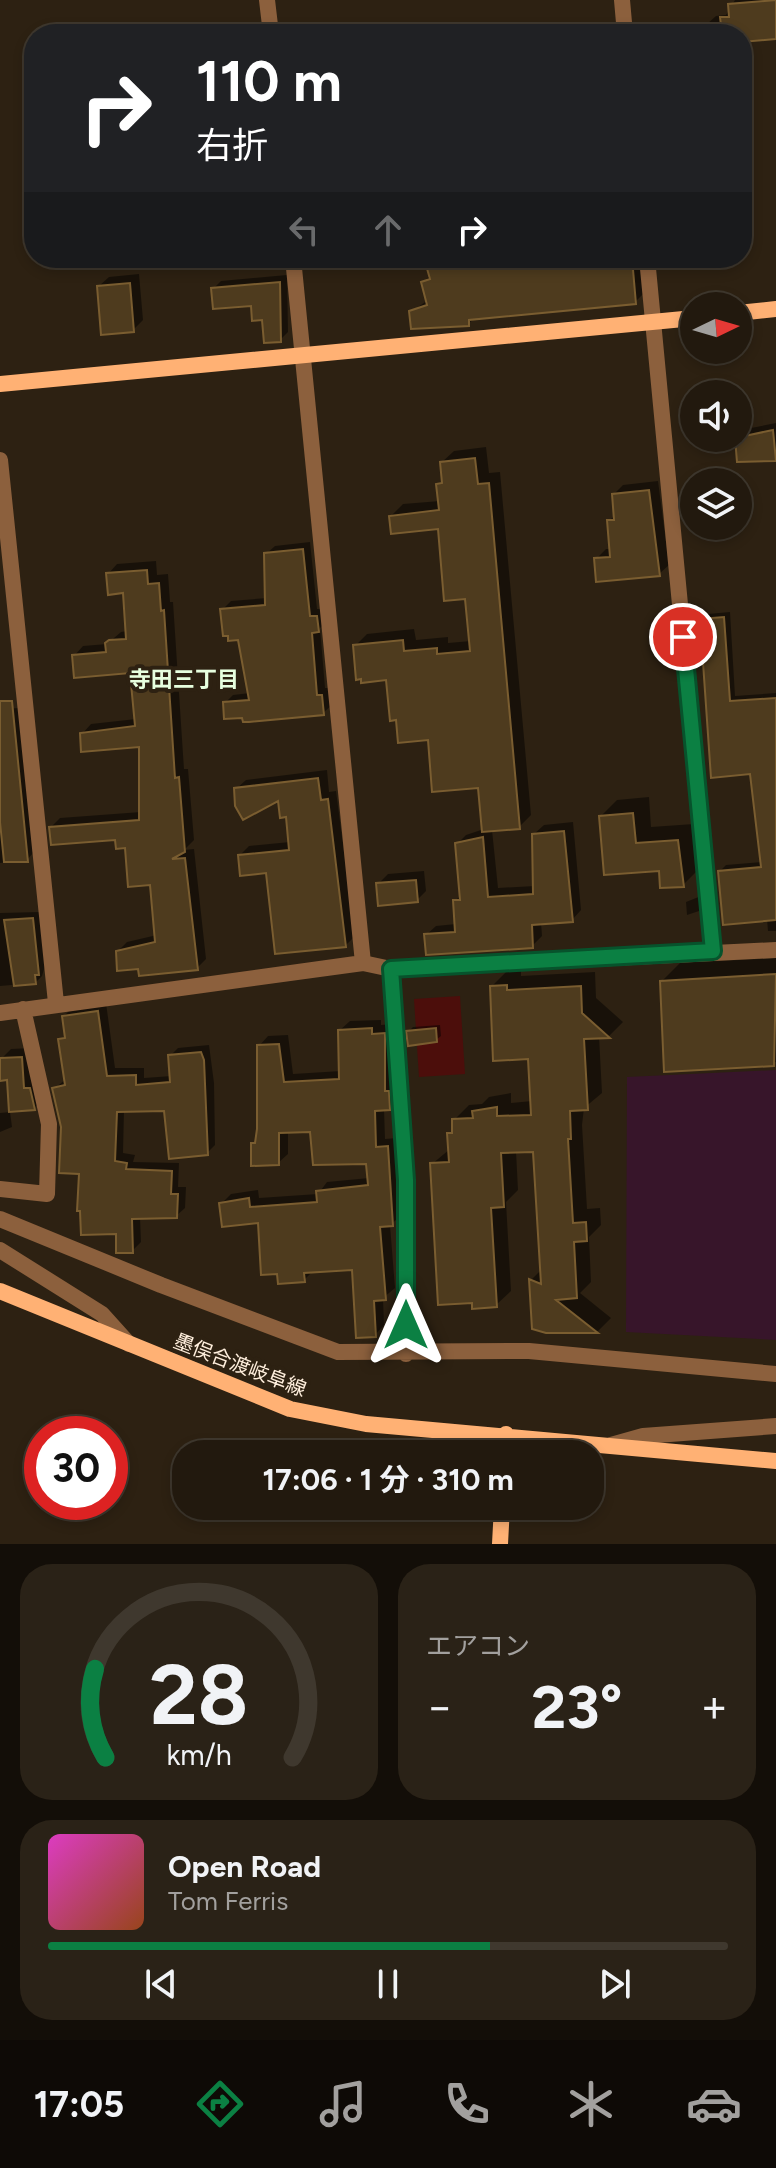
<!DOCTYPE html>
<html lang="ja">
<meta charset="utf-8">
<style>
:root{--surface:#22190e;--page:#2a2217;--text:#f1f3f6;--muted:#a2a09e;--line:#3f382e;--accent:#0b8043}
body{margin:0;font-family:Figtree,"Noto Sans JP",sans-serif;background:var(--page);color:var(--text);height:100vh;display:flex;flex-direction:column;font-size:30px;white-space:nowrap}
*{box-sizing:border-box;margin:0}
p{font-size:26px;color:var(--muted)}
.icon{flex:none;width:44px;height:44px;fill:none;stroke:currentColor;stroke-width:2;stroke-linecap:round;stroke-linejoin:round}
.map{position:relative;height:1544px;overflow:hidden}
.side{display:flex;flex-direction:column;gap:20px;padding:20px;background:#130e08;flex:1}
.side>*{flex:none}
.top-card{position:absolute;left:24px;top:24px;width:728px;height:244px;border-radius:32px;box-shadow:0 4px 12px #0003,0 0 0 2px var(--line);background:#202124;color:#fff;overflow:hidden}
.needle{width:52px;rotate:85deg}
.tools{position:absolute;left:680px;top:292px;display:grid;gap:16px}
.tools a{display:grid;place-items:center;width:72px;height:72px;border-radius:50%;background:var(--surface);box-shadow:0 4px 12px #0003,0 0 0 2px var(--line);font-size:40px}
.speed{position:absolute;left:24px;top:1416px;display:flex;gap:16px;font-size:40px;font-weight:700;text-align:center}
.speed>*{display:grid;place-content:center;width:104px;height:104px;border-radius:50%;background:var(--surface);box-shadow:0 4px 12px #0003,0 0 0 2px var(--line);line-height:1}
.speed .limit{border:12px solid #d22;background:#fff;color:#111}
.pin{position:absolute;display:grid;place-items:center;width:68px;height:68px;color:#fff;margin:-34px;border:4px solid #fff;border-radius:50%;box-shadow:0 2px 8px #0007}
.me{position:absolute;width:88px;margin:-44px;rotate:0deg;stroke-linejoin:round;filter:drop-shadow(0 0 6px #0008)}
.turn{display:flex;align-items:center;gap:28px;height:168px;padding:0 40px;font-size:36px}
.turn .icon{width:104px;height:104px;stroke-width:2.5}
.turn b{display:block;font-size:56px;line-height:68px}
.lanes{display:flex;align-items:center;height:76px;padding:0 40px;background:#0003;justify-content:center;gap:40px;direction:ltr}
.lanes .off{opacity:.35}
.big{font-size:60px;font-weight:700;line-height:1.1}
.side .widget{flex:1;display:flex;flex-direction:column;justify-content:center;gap:12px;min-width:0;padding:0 28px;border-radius:32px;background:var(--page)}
.side .dial{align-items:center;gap:0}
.dial svg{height:208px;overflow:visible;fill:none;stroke:var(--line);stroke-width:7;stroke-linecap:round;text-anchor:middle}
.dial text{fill:var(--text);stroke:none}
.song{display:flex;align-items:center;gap:24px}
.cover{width:96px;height:96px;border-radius:12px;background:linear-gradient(135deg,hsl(310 70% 55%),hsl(20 70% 35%))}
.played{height:8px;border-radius:4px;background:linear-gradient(90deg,var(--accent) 65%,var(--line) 65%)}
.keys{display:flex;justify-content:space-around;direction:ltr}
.heat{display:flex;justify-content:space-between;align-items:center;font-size:44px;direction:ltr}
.side .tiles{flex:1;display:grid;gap:20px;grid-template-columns:1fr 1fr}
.widget:last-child{grid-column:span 2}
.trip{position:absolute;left:172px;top:1440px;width:432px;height:80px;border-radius:32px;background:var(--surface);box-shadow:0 4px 12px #0003,0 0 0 2px var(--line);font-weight:700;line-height:80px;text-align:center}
.menu{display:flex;height:128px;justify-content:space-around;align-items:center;background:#0e0a06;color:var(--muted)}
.menu .icon{width:56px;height:56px}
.menu .on{color:var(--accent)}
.menu b{font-size:36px;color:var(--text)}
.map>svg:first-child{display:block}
</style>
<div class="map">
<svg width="776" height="1544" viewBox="0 0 776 1544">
<rect width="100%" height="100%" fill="#2d2112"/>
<path fill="#37152a" d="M776,1070V1340L626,1332L627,1077Z"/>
<path fill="#4c0e0b" d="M460,996L465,1074L419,1077L414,999Z"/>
<path fill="#0007" d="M735,0H776V37L742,40V34H708L707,24L716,16L726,15Z
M426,258H641L645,292L635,302L476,317L468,324L411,312L428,300L423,282L431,275Z
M139,274L143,320L133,330L99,286L109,277Z
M287,275L288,332L280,340L253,303L213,289L221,281Z
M776,423V458L739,460L738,437L746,429Z
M486,447L489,473L500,472L531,815L519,827L492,830L498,888L535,886L534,834L544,825L573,822L581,910L572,920L541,922L542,936L532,946L426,935L436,926L456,924L455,901L462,894L457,844L466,835L484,829L480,785L429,738L397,718L388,678L355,646L367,634L414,629L416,640L448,637V643L471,641L467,597L440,527L391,516L403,504L440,501L442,462L454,451Z
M658,481L669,565L659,574L596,559L606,549H612L609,521L615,515L614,494L623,485Z
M310,542L317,609H325L326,622L320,628L325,688H330L332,705L323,713L225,703L233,695L250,693L240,638L222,610L231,601L267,598L266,554L275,546Z
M156,561L157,575L168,574L170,602H173L184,769H188L194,840L184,850L194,849L206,959L197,968L140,967L118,951L127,942L157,935L151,883L117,838L51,827L60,818L141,812V745L82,734L91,724L136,719L132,671L74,656L83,646L107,644L121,632L127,631L125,591L108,574L117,564Z
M730,612L735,696L776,693V931H768L767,919L720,871L726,865L762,862L752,772L702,620L708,614Z
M20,708L33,853L27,860L0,863V709Z
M327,770L329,792L336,791L355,936L346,945L267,871L240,855L249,846L290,842L288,815L279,798L236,789L246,780Z
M649,797L651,827L694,824L699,869L683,885L601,816L617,800Z
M424,871L426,891L417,900L378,884L388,874Z
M701,896L702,910L687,915L686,902Z
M40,912L45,966L42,976L35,983L0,986V913Z
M776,958V1062L666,1070L662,981L680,963Z
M521,971V976L595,972L596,998L623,1022L609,1036H599L602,1093L584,1108L582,1125L587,1209L600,1208L601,1225L589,1237L591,1282L580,1293L611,1318L598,1331H546L534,1328L531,1280L542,1269L535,1150L516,1151L518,1190L506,1202L511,1291L496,1305L432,1164L450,1149L449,1134L454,1129V1120L469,1105L482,1104L489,1097L511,1093V1103L532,1101L529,1057L492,986L506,972Z
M106,1003L115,1068H144V1078L172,1076L170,1056L178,1048L209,1045L214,1083L215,1145L207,1153L166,1109L124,1110L123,1153L135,1155L133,1162L179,1163L178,1187H186L185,1208L176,1216L140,1217L141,1242L132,1251L81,1172L63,1127L54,1089L66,1079L61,1040L66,1034L64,1016L72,1008Z
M381,1020V1025L393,1024L399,1099L384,1109L385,1139L397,1138L402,1215L390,1225L395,1288L383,1298L384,1325L375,1335L354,1268L313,1271L304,1280L260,1221L221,1204L231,1194L258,1190L259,1198L318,1194L327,1182L369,1178L368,1162L312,1129L288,1130V1154L278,1163L253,1144L257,1140L259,1046L268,1036L288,1035L293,1074L341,1071L340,1030L350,1021Z
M440,1025L441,1036L436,1040L408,1032L413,1027Z
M31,1048L43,1099L34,1108L9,1078L1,1059L11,1049Z
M10,1112L12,1127L0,1132V1113Z"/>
<path fill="#4e3b1e" stroke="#7a5d30" stroke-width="2" d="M776,0V39L742,42V34H722L720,17H729L728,4Z
M424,258H632L636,304L469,320V326L411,329L409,311L427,305L421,282L430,279Z
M280,282L281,342L264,343L262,320L252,321L251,306L213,309L211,288Z
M130,283L134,332L101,335L97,286Z
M773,430L776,461L737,462L735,438Z
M475,458L478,484L489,483L520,829L482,832L478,788L432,792L428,740L398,743L396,720L390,721L386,680L361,683V679L356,680L353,645L403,640L404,651L437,648V654L470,651L465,599L444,601L438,529L391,534L389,516L439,510L436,484L442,483L440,462Z
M649,490L660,576L596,582L594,558L610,557L607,520H614L612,494Z
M303,549L310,616H317L319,632L312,633L317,695H322L324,715L249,722H243L242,718L224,719L223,702L249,700L238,640L228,641V636H223L220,609L265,605L264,553Z
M147,570L148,584L159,583L161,611L164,610L175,778L179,777L185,852L172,859L185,858L198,970L139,976L138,969L117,971L116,951L155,942L150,885L128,887L125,848L116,849L115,840L51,845L49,827L139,820V747L81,752L80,733L135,726L130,673L74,678L72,655L106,652L105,643L109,640L126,639L123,593L108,595L106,573Z
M724,617L730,701L776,698V920L723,925L718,871L761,867L750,774L711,778L700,619Z
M0,701H12L28,862H4L0,822Z
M318,778L321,800L328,799L346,947L275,954L266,873L240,876L238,855L289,850L286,817L280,818L278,801L243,820L235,806L234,788Z
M633,813L636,843L678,840L684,887L660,888L659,871L604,875L599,816Z
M564,831L573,922L532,925L533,948L426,955L424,934L455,932L453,900H460L455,843L483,837L488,897L533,894L532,834Z
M416,880L418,902L378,906L376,883Z
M33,918L39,975H35L36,984L14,986L4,920Z
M776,974L774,1066L664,1072L660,981Z
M507,985V990L581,986L582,1013L610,1038L584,1039L588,1110L570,1111L571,1139H568L573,1223L586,1222L587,1241L574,1242L577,1298L556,1300L598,1333H546L532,1329L529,1279L541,1284L533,1152L501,1153L504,1207L491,1208L497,1307L472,1309V1303L438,1305L430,1163L449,1162L447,1133H452V1119L473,1118L472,1111L497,1107V1116L531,1115L528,1059L493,1061L490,986Z
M98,1011L107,1076L136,1075V1085L170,1082L168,1055L201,1052L204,1060L208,1155L169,1159L164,1111L117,1112L115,1161L127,1163L126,1169L172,1171L171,1194H178L177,1218L132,1219L133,1253H116V1234L81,1235L80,1211H77L79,1174L59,1173L61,1127L52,1088L65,1085L58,1039L65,1038L62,1016Z
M372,1028V1034L385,1033V1091H389L390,1110L375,1111L376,1147L388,1146L393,1226L380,1227L386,1300L374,1301L376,1337L356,1338L352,1270L304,1273L305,1282L278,1284L277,1274L261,1275L258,1223L222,1227L219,1203L249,1198L250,1207L317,1202L316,1191L368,1185L366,1164L313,1165L310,1132L279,1133V1165L251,1166V1143H255L257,1129V1045L279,1044L284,1082L339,1079L338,1030Z
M436,1028L437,1042L408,1046L406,1031Z
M22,1057L24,1088H30L35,1110L9,1112L7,1080L0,1081V1058Z"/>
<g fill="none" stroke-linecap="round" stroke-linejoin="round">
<path stroke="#8c603d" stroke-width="16" d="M267,0L271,34
M622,0L625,34
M293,258L363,963
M647,258L713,951
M0,460L56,1003
M391,969L406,1180V1354
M0,1013L363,963L391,969L776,950
M0,1189L47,1194L49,1124L23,1009
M0,1219L161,1285L338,1352L529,1351L776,1374
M0,1250L102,1314L129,1344
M611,1445L643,1436L776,1426"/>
<path stroke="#ffb174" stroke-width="16" d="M738,313L776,309
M0,384L694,318
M0,1291L290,1409L366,1424L776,1461
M506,1454V1434
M500,1544L502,1506"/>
</g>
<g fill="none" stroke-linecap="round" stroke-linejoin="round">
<defs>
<path id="route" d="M406,1325V1180L391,969L713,951L683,637"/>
</defs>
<use href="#route" stroke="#07532c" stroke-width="20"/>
<use href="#route" stroke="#0b8043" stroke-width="14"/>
</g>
<g text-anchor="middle" stroke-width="8" stroke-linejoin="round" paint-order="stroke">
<g font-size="20" fill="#ffefdd" stroke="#2d2112">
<text transform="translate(240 1365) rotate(21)" y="7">墨俣合渡岐阜線</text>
</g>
<g font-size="22" font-weight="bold" fill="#e7ffdf" stroke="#2d2112">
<text x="184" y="687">寺田三丁目</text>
</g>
</g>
</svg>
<div class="tools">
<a><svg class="needle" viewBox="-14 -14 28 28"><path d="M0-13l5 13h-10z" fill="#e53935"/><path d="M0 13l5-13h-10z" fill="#a2a09e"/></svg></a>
<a><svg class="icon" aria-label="sound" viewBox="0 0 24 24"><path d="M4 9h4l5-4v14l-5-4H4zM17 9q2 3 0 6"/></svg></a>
<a><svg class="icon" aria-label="layers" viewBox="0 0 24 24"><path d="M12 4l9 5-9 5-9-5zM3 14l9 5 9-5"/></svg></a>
</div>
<div class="speed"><div class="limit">30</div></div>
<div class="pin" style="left:683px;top:637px;background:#d93025"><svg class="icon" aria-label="arrive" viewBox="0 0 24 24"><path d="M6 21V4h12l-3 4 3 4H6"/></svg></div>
<svg class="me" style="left:406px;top:1325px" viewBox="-20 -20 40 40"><path d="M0-17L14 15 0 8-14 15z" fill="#0b8043" stroke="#fff" stroke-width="4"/></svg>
<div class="trip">17:06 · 1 分 · 310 m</div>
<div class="top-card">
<div class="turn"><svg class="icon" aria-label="right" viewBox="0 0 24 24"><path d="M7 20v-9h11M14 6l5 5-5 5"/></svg><div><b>110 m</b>右折</div></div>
<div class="lanes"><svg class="icon off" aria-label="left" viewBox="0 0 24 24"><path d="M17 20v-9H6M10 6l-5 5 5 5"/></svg><svg class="icon off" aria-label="ahead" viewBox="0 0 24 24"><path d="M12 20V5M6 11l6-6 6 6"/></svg><svg class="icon" aria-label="right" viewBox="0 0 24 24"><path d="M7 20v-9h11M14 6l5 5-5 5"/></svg></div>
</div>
</div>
<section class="side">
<div class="tiles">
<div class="widget dial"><svg viewBox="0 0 100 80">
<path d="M14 69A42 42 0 1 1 86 69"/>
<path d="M14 69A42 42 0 0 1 10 35" stroke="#0b8043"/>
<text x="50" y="56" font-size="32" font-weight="700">28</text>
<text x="50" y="72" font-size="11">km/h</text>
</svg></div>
<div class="widget"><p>エアコン</p>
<div class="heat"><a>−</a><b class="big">23°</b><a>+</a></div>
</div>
<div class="widget">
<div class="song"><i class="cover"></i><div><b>Open Road</b><p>Tom Ferris</p></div></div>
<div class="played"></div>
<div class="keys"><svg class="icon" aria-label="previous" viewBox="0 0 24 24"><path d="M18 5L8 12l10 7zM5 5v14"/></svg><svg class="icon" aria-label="pause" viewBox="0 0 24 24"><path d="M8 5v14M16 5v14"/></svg><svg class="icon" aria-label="next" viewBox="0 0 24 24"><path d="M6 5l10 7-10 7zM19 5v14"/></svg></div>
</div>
</div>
</section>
<nav class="menu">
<b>17:05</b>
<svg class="icon on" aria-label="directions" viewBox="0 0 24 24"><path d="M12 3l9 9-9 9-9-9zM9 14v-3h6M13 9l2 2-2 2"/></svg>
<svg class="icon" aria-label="music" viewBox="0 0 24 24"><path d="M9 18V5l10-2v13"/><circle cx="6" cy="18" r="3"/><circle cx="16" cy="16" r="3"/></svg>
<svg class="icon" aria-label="phone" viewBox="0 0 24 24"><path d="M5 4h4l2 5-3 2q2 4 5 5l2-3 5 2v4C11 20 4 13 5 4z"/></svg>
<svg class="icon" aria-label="climate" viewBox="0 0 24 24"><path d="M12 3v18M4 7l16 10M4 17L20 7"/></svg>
<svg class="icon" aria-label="car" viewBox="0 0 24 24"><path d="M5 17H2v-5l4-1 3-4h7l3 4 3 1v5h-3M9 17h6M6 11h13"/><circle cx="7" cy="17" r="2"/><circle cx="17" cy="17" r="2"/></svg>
</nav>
